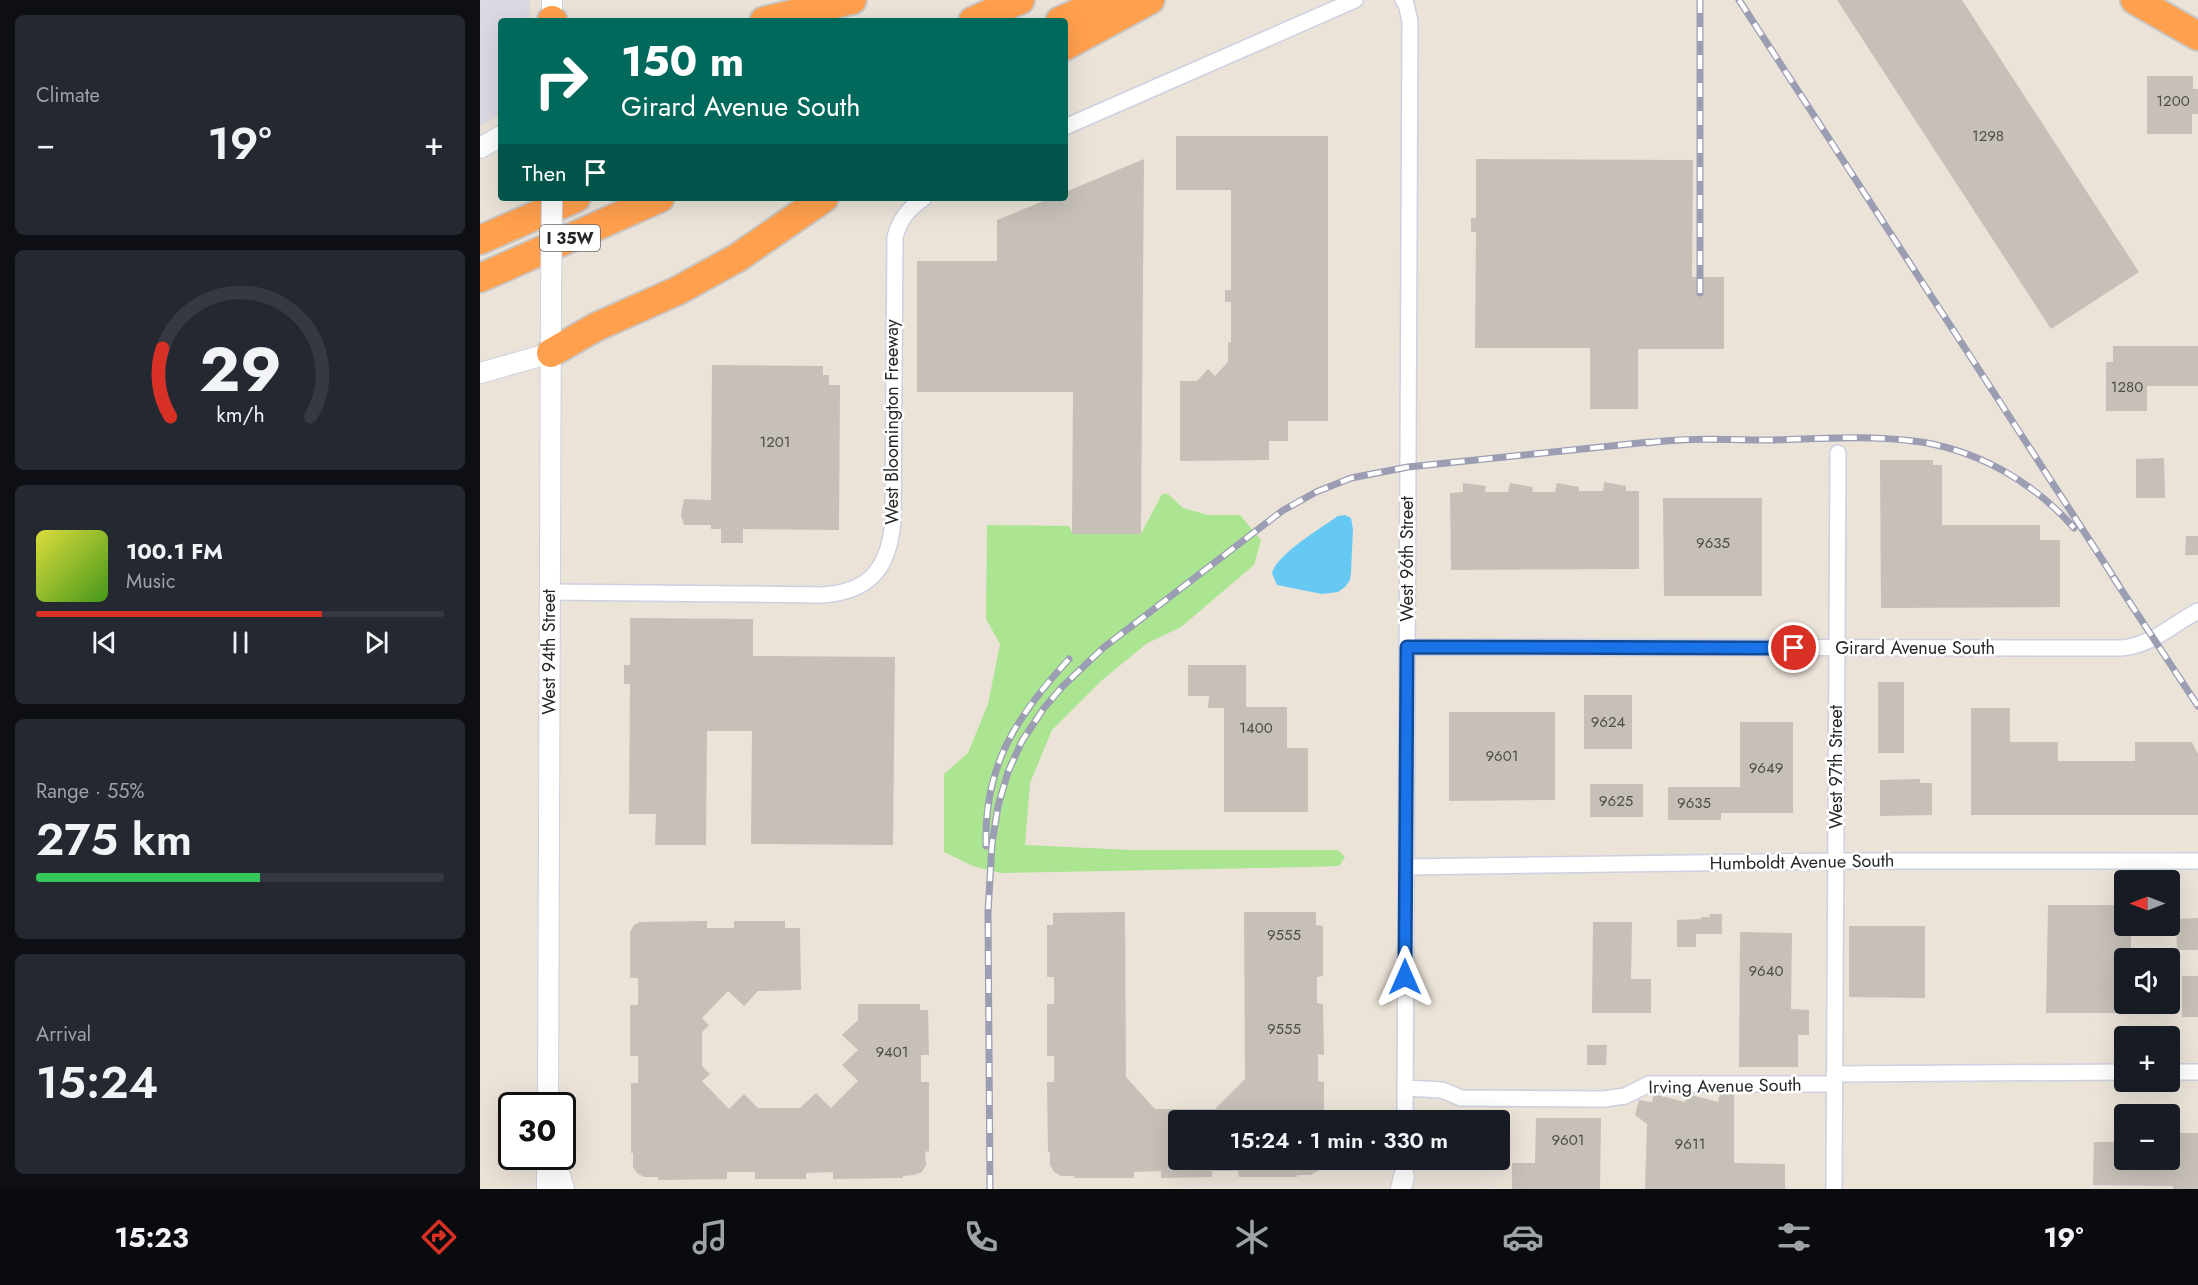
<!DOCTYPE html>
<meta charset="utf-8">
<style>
:root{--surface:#171b24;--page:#242831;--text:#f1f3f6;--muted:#9ea1a6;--line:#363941;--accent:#d93025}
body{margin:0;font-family:Jost,sans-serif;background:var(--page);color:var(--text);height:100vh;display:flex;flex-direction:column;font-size:22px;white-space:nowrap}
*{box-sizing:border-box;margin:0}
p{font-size:20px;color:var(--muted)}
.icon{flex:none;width:33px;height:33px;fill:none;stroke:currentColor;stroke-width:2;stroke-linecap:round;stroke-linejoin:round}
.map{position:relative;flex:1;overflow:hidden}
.sheet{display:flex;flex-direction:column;gap:15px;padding:15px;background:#0d0f14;width:480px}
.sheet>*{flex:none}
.hud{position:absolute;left:18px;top:18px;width:570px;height:183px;border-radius:6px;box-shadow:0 6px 24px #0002;background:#00695c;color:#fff;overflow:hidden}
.needle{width:39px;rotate:270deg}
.fabs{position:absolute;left:1634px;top:870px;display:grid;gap:12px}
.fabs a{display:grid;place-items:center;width:66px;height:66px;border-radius:6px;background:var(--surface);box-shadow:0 6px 24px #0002;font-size:30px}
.speed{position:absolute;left:18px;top:1092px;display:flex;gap:12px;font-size:30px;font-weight:700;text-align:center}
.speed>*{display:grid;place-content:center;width:78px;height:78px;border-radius:50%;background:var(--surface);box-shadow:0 6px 24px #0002;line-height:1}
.speed .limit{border:3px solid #111;border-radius:9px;background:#fff;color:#111}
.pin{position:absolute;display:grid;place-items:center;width:51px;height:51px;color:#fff;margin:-26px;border:3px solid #fff;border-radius:50%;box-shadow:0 2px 6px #0007}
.me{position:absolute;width:66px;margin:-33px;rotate:0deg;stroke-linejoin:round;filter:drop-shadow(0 0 4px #0008)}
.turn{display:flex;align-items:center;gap:21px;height:126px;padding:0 24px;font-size:27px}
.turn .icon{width:78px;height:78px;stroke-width:2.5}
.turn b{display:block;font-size:42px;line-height:51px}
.then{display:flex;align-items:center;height:57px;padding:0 24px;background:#0003;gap:12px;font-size:22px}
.big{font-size:45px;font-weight:600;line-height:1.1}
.sheet .widget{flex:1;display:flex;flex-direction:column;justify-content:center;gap:9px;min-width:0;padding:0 21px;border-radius:9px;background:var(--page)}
.sheet .dial{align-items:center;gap:0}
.dial svg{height:156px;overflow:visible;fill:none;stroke:var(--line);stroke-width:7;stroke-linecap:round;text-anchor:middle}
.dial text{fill:var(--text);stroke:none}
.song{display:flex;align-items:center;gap:18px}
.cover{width:72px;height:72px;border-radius:9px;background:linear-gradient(135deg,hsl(60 70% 55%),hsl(100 70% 35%))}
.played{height:6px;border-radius:3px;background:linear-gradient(90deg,var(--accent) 70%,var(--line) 70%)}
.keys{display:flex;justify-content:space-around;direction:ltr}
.heat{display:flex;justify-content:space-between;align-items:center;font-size:33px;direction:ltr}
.charge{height:9px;border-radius:4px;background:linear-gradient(90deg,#34c759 55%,var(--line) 0)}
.trip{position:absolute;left:688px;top:1110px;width:342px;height:60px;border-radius:6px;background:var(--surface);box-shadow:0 6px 24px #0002;font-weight:600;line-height:60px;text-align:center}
.menu{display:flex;height:96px;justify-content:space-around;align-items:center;background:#090b0e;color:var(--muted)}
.menu .icon{width:42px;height:42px}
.menu .on{color:var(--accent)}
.menu b{font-size:27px;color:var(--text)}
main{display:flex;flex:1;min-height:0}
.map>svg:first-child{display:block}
</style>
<main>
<section class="sheet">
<div class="widget"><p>Climate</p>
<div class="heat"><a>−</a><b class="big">19°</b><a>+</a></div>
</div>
<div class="widget dial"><svg viewBox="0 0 100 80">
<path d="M14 69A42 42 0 1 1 86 69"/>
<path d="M14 69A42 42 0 0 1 10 34" stroke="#d93025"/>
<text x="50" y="56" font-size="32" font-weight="700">29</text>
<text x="50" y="72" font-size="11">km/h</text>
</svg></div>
<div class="widget">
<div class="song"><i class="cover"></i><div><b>100.1 FM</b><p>Music</p></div></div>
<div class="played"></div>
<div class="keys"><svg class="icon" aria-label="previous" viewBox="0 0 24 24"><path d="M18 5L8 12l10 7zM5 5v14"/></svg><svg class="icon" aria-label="pause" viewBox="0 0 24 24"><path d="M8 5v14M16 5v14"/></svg><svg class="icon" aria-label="next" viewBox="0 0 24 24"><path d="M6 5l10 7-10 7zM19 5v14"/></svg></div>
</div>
<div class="widget"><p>Range · 55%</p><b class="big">275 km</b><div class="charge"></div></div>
<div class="widget"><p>Arrival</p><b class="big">15:24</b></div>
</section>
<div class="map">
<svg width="1718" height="1189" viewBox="0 0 1718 1189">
<rect width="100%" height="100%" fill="#ebe3d8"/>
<path fill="#dcd9e2" d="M0,0H50V21H21V114L0,126Z"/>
<path fill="#abe591" d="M682,494H688L703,508L728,515H760L781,540L774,565L701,627L666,644L621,681L572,730L550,783L545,845L651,850H858L865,857L859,866L827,867L520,873L493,866L464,852V774L488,753L508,704L520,644L506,619L507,525L589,526L593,534H661Z"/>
<path fill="#65c9f3" d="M865,515L871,518L873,529L871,572L870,580L865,587L858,592L842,594L797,585L792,573C797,555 835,532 852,520L858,516Z"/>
<path fill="#c6c0b8" d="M1357,0H1482L1659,272L1571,329Z
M1667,76H1713V89H1718V114H1712V134H1667Z
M696,136H848V421H808V441H789V460L700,461V381H717L728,369L735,376L748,362V343L751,342V302H745V290H751V190H696Z
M664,159L661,534H592L593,392H437V261H517V220L571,198H585V192Z
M996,159L1213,160L1212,277H1244V349H1158V409H1110V348H995L996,232H991V218H996Z
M1633,346H1718V386H1667V411H1626V362H1633Z
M232,365L343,366V375H349V385H360L359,530L263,529V543H241V529H231V525H204L201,515L204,499L231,500Z
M1684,458L1685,498H1656V459Z
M1400,460H1453V465H1462V525H1560V540H1580V607L1401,608Z
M1124,482L1146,486V491H1159V569L971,570L970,493L983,492V483L1006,486L1005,492H1028L1030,483L1053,487L1052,492H1075L1077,483L1099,487V491H1123Z
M1183,498H1282V596H1184Z
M1706,536H1718V555H1705Z
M150,618L273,619V656L415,657L413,845L271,844L272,731H227L226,845H175L176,814H149L150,684H144V665H150Z
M708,665H766V707H807V748H828V812H744V708H728L729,696H708Z
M1398,682H1424V753H1398Z
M1104,695H1152V749H1104Z
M1491,708H1530V742H1578V761H1655V742H1712L1718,754V815H1491Z
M969,712H1075V800L969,801Z
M1260,722H1313V813H1241V820H1188V787H1260Z
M1440,779V783H1452V815L1400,816V780Z
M1110,784H1163V817H1110Z
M1568,905H1644V926H1651V958H1644V1013H1566Z
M645,912L646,1077L675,1109H735L765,1079L764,912H836V925L843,926V976L837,977V1003L843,1004L844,1055L838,1054V1081L844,1082V1120H699V1160H843L838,1171L830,1175H817V1177H759L758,1171H732V1177L681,1178V1171L654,1172V1178H594V1176H581L574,1172L570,1165V1152H568L567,1082H574V1056H567V1004H574V977H567V925H573V913Z
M1230,914H1242V934H1216V947H1197V920L1221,919V917H1230Z
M1718,918V950H1697L1696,919Z
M227,921V928H254V921H305V928H320L321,990L278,991L264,1006L248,991L222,1018L229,1025L222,1032V1066L230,1074L222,1081L249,1109L264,1094L278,1108H320L336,1093L351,1108L378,1081L362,1065L378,1050L362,1035L378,1020V1004H440V1010H448L449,1055H441V1082H449V1151L445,1152L446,1165L442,1172L434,1175L423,1176V1178L353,1179V1172L326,1173V1179H275V1172H247V1179L178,1180V1177H164L157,1173L153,1167V1153H151V1083H158V1056H150V1005H158V978H150V932L154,925L160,922Z
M1113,922H1152L1151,979H1171V1013H1112Z
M1369,926H1445V998L1369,997Z
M1260,932L1312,933L1311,1009L1329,1010V1035H1318V1067H1259Z
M1702,976H1718V1017H1702Z
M1107,1045H1127L1126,1065H1107Z
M1174,1094L1205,1102L1207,1094L1238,1102L1240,1094H1254V1163L1305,1164V1189H1165L1167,1124L1155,1115L1159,1100L1172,1102Z
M1056,1118H1121L1120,1189H1032V1163H1055Z
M1689,1133H1718V1189H1693V1186L1613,1185L1614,1142H1644V1160H1689Z"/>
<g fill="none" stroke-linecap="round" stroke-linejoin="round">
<defs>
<path id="minor" d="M923,0L926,4L930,21L925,1120
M585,127L875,0
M69,592L342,595C390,592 409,568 413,521L415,237C420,219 428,209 444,198
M927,647L1641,648C1671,646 1693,624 1718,611
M926,867L1355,861H1718
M1689,1072H1718
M1354,1074L1644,1072
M925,1088L962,1090L981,1098L1124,1099L1145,1096L1169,1084H1354
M924,1186L925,1160
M1354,1189L1358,453"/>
<path id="tertiary" d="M72,21V0
M0,148L21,136
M0,373L71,353
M68,1106L71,291
M74,1156L84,1189
M67,1189V1156
M921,1189L924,1176"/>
<path id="motorway" d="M1655,0L1718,36
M72,20L73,21
M284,21L372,0
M493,21L540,0
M580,21L627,0
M585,46L670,0
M0,240L96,198
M0,278L180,198
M71,353L116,327L197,291L257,258L344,198"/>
</defs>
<use href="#minor" stroke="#cdd0e1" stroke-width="18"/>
<use href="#tertiary" stroke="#cdd0e1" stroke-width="22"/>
<use href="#motorway" stroke="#c7c7c7" stroke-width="32"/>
<use href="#minor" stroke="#fff" stroke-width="15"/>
<use href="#tertiary" stroke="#fff" stroke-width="20"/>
<use href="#motorway" stroke="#ffa04e" stroke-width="28"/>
<defs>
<path id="rail" d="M1259,0L1638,584
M1220,293V0
M1167,443C1205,437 1252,440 1291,440C1337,439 1386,435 1433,441C1494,448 1553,481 1594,528
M1633,577L1718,706
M506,846C504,765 536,717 589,659
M510,1189L508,912L512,844L518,806L528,772L542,741L564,708L582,687L623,648L802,511L836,492L871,478L928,467L1169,442"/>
</defs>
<use href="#rail" stroke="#9b9db3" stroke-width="7"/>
<use href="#rail" stroke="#fff" stroke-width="4.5" stroke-dasharray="14" stroke-linecap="butt"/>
<defs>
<path id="tertiary-bridge" d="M71,291L72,198"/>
</defs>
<use href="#tertiary-bridge" stroke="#cdd0e1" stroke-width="22" stroke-linecap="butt"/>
<use href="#tertiary-bridge" stroke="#fff" stroke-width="20"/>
</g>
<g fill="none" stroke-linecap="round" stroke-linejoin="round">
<defs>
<path id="route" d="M925,977L927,647L1314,648"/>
</defs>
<use href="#route" stroke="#114b97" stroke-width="15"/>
<use href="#route" stroke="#1a73e8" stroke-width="10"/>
</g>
<g text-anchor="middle" stroke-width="5" stroke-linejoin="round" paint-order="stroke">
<g font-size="15" fill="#4f4d4b">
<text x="1693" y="106">1200</text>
<text x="1508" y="141">1298</text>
<text x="1647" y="392">1280</text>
<text x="295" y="447">1201</text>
<text x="1233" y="548">9635</text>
<text x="1128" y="727">9624</text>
<text x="776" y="733">1400</text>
<text x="1022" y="761">9601</text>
<text x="1286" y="773">9649</text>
<text x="1136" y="806">9625</text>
<text x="1214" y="808">9635</text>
<text x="804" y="940">9555</text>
<text x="1286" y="976">9640</text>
<text x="804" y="1034">9555</text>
<text x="412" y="1057">9401</text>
<text x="1088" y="1145">9601</text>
<text x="1210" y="1149">9611</text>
</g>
<rect fill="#fff" stroke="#686868" stroke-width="1.5" x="60" y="225" width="60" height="26" rx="4.5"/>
<g font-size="16" font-weight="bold" fill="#272727">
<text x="90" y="244">I 35W</text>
</g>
<g font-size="18" fill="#272727" stroke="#fff">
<text transform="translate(412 422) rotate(-90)" y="6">West Bloomington Freeway</text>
<text transform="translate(927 559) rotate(-90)" y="6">West 96th Street</text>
<text x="1435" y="654">Girard Avenue South</text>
<text transform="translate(69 652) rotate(-90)" y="6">West 94th Street</text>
<text transform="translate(1356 767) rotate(-90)" y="6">West 97th Street</text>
<text transform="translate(1322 862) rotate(-1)" y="6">Humboldt Avenue South</text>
<text transform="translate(1245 1086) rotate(-1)" y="6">Irving Avenue South</text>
</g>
</g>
</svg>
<div class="fabs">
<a><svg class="needle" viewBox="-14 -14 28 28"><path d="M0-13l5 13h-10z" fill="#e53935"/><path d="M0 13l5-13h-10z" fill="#9ea1a6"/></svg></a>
<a><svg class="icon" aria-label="sound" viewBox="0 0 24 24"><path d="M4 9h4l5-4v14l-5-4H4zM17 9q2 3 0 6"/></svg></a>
<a>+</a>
<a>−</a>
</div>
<div class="speed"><div class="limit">30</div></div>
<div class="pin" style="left:1314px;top:648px;background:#d93025"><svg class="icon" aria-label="arrive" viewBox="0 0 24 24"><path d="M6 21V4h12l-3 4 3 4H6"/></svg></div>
<svg class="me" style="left:925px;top:977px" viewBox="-20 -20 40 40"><path d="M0-17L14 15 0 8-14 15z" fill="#1a73e8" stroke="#fff" stroke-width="4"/></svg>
<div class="trip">15:24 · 1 min · 330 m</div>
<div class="hud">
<div class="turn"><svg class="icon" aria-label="right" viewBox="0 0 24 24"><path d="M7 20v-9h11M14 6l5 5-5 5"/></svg><div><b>150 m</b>Girard Avenue South</div></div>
<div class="then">Then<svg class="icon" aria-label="arrive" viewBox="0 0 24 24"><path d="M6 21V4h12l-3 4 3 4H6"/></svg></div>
</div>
</div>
</main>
<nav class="menu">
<b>15:23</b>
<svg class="icon on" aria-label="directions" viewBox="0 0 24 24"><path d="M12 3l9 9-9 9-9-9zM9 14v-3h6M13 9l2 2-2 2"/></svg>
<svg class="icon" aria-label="music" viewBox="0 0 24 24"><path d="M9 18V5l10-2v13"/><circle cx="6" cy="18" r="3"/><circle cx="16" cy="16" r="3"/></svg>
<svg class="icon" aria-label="phone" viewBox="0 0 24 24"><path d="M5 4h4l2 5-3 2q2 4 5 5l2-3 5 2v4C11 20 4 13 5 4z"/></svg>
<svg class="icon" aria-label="climate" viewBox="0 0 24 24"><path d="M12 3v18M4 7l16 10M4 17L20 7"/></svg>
<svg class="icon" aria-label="car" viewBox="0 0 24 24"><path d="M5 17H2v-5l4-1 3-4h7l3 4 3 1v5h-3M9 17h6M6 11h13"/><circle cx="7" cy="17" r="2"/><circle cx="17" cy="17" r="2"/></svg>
<svg class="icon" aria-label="filters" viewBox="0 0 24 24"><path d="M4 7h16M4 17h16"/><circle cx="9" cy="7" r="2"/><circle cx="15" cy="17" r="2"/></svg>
<b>19°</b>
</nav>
